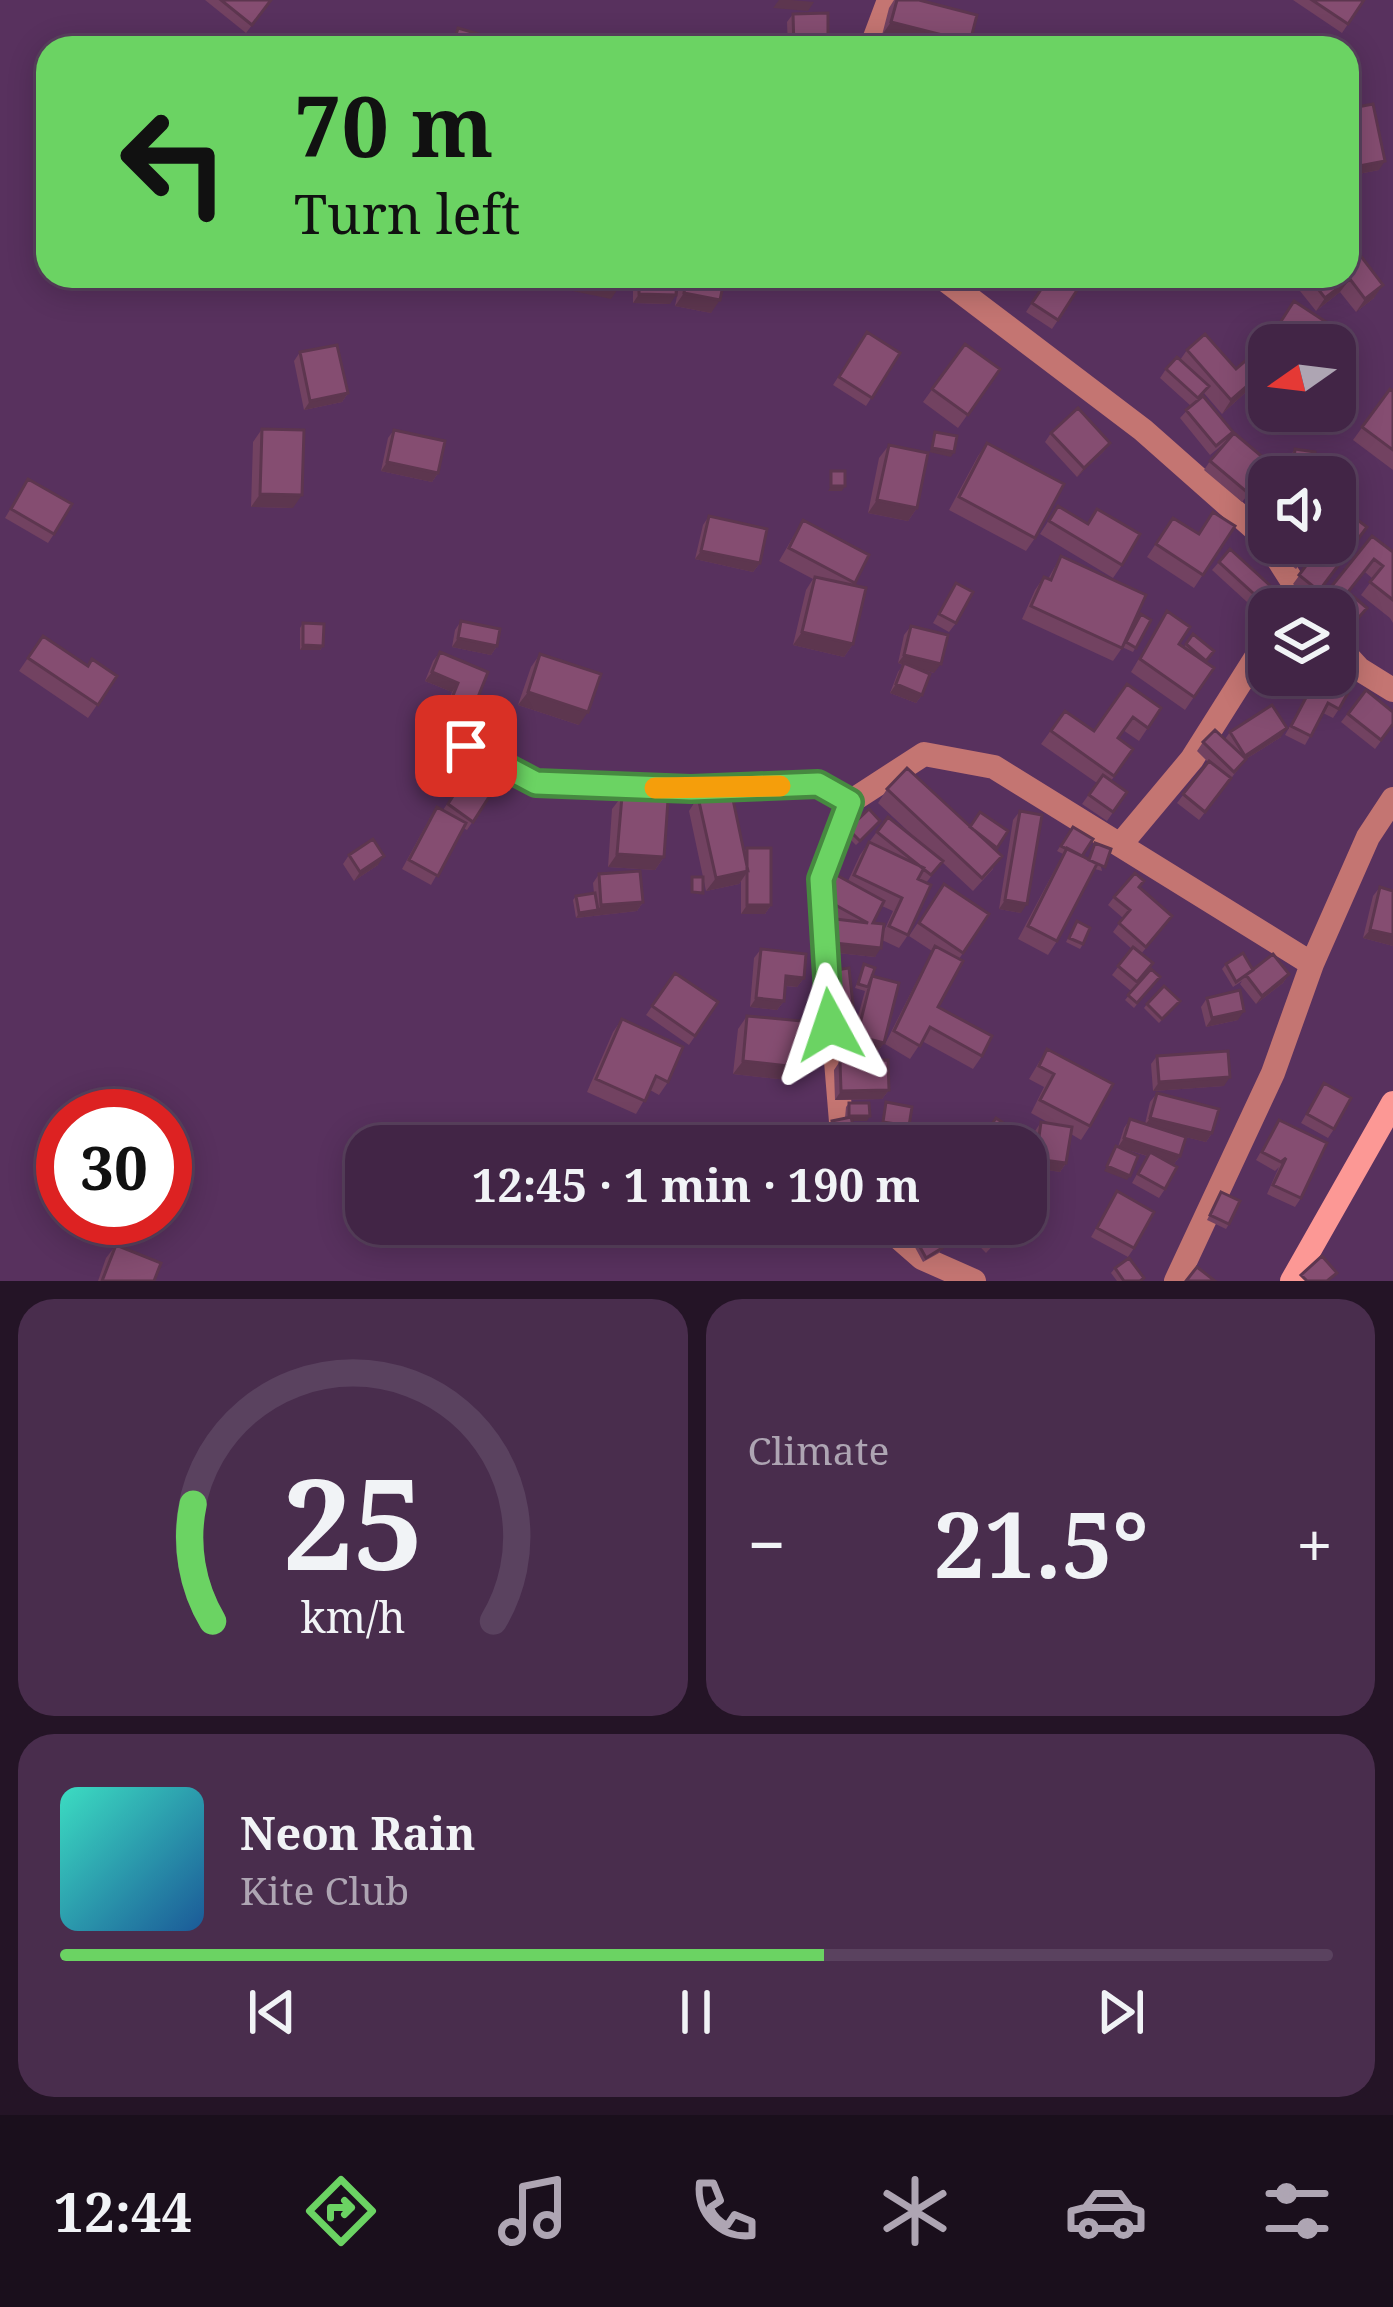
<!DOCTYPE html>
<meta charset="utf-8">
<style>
:root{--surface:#422546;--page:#492d4d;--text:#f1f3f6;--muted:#aea5b3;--line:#5a425f;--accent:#6bd363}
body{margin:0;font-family:"Noto Serif",serif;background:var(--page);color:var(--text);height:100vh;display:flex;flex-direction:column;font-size:45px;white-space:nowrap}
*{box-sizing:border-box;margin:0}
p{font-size:39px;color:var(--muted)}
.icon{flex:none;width:66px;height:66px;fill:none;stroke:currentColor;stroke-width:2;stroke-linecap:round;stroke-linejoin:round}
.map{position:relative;height:1281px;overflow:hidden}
.sheet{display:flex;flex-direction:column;gap:18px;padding:18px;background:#241426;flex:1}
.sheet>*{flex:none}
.top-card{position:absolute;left:36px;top:36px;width:1323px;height:252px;border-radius:36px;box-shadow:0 6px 30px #0003,0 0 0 3px var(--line);background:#6bd363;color:#111;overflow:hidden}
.needle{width:78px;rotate:256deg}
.fabs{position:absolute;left:1248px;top:324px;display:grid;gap:24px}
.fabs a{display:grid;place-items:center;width:108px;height:108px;border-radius:24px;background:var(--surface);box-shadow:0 6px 30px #0003,0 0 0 3px var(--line);font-size:60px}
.speed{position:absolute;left:36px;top:1089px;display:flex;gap:24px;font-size:60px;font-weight:700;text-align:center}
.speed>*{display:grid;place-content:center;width:156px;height:156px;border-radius:50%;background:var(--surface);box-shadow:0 6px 30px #0003,0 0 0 3px var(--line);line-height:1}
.speed .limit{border:18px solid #d22;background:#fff;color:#111}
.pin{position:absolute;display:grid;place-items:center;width:102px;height:102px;color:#fff;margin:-51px;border-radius:24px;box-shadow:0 6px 18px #0006}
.me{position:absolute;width:132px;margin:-66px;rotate:355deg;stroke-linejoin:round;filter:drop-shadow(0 0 9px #0008)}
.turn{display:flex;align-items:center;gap:42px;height:252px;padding:0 60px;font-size:54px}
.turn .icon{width:156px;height:156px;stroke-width:2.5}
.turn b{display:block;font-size:84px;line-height:102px}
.big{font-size:90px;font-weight:700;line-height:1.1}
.sheet .card{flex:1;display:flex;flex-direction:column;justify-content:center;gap:18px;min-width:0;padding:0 42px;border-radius:36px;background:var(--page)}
.sheet .dial{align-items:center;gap:0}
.dial svg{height:312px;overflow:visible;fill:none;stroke:var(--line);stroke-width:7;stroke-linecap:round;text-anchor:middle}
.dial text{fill:var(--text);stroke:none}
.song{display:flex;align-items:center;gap:36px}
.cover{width:144px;height:144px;border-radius:18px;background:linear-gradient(135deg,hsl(170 70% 55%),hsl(210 70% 35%))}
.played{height:12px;border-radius:6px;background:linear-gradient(90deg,var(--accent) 60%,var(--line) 60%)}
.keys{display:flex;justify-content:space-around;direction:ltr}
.heat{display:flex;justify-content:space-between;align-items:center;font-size:66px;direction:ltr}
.sheet .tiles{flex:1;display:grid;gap:18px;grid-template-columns:1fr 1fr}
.card:last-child{grid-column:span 2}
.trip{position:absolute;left:345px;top:1125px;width:702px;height:120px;border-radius:36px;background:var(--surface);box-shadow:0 6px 30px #0003,0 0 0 3px var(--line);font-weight:700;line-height:120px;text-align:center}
.dock{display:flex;height:192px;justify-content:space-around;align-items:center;background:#1a0f1c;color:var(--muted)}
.dock .icon{width:84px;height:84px}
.dock .active{color:var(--accent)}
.dock b{font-size:54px;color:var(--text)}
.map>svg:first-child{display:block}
</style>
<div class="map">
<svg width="1393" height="1281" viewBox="0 0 1393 1281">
<rect width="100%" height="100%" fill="#58315e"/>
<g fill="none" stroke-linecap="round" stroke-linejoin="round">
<path stroke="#c47572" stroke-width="24" d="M871,48L889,0
M940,276L1143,430L1264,537L1310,609
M1335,643L1359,669L1393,690
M466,746L536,783L691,789L818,784L850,802L924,754L994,767L1312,964L1368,837L1393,799
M1120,845L1192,759L1269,637
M843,1146L821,879L850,802
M883,1224L922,1258L974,1281
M1176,1281L1273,1073L1312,964"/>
<path stroke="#fc9895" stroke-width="24" d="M1292,1281L1393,1103"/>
</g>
<path fill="#724261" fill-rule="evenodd" d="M205,0H271L246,33Z
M894,0H919L970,42L966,48H933L882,35L889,8Z
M1293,0H1364L1342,33Z
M793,14L828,48H788L787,22Z
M1347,109L1379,170L1348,176Z
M638,276H677L670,304L633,303V283Z
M681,276H725L711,313L675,306Z
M1049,276L1058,320L1052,329L1026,312Z
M1288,276H1347L1374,298L1356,312L1340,292L1316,311Z
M1294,301L1312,345H1288L1272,335Z
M867,332L900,353L866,406L833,385Z
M965,344L1000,369L958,428L923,402Z
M1187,350L1236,369L1269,351V371L1222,414L1204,393L1199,399L1227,441L1210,455L1180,418L1191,406L1160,378L1166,369L1180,360Z
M300,352L348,393L342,402L304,410L294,361Z
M1390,389L1393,391V470L1353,440Z
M262,429L293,508L251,507L253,442Z
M394,430L438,473L432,482L381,471L388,438Z
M1051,433L1110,443L1103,452L1077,477L1045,442Z
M987,443L1035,538L1026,551L949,510L978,456Z
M889,445L917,508L908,521L868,513L879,458Z
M1295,449L1312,477H1287L1289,458Z
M1210,461L1265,474L1242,502L1204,470Z
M28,479L54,534L48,543L5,518Z
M1058,506L1087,524L1097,509L1122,565L1113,578L1040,534Z
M709,516L760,563L753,572L695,559L703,525Z
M1173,518L1198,534L1235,526L1194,588L1147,557Z
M803,520L869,555L853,585V644L844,657L793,645L806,590L813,579L779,561Z
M1269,523V542L1260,535Z
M1367,527L1312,600L1293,584L1323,543Z
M1372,536L1393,552V623L1390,618L1361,595L1373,579L1365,572L1348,593L1367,608L1345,636L1335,628V609H1314Z
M1270,543H1317L1296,569L1287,562L1290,559Z
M1061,556L1122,648L1113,661L1022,619L1035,590L1044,577L1048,579Z
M1219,562L1269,599L1258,612L1212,570Z
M956,583V623L949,632L933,623Z
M1167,611L1179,644L1184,647L1193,634L1205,662L1214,668L1185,710L1131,672Z
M1141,614L1151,620L1133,652L1122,647Z
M461,621L497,646L491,655L452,647L455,630Z
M303,623L323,646L320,650H300V628Z
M911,626L934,673L916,668L922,695L916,703L890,693L898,672L903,665L898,663L904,635Z
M43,636L88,666L117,676L88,718L19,671Z
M440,652L488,672L466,721L444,712L452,692L425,681L433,661Z
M540,654L579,725L518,705L531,667Z
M1318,675L1339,709L1333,718L1323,713L1305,745L1285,735Z
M1127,684L1161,708L1139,741L1123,730L1118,738L1133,749L1111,781L1127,792L1107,821L1082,804L1097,783L1041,744L1065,711L1094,731Z
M1366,690L1393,725L1375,749L1341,722Z
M1230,732L1281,737L1246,759L1199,820L1177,803L1208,762L1197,751L1203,742L1225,739Z
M463,780L489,797L467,830L463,828L431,885L402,869L431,816L437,807L443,810Z
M887,789L970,826L1008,831L996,850L993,869L973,891L942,862L926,883L908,935L899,948L882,940L875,957L819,951L821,927L827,918L839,920L813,905L831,872L848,881L860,855L869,842L878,847L870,841L888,817L923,845L878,803ZM882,906L893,911L883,933L873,923Z
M622,796L664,857L655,870L608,867L612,809Z
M698,797L744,852L747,848L771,905L765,914H741V881L739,884L706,891L689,811Z
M1020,811L1021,913L999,909L1013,820Z
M880,821L856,845L845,834L848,829Z
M1073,827L1082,856L1088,859L1095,843L1102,871L1095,869L1057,941L1048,955L1018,939L1063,854L1057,851Z
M349,855L378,865L354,881L343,864Z
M599,874L643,902L637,911L576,918L573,900L576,896L594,893L593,883Z
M944,884L989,914L959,959L938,1007L982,1056L973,1069L922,1041L910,1059L885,1044L932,951L909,936Z
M1139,887L1172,916L1141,954L1153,963L1131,991L1112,975L1132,949L1113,932L1123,918L1108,905L1114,897Z
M1380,887L1393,891V946L1363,938L1373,896Z
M1077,921L1083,944L1080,949L1066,942Z
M761,949L804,978L797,987L785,986L784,1001L777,1010L750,1007L754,958Z
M864,964L871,979L884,1043L877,1052L854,1046L851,1051L824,1053L816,981L822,972L855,1027L865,991L855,988Z
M1226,964L1253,970L1289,974L1283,983L1256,1004L1240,984L1242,981L1233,987L1222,969Z
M1151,969L1160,977L1134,1008L1125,1000Z
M675,973L718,1002L689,1045L646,1015Z
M1207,998L1238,1020L1206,1027L1201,1007Z
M1147,1004L1176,1005L1159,1023L1144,1008Z
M747,1016L797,1067L788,1080L733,1074L738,1029Z
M622,1019L668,1082L659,1095L650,1090L636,1114L587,1092L613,1032Z
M1047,1049L1090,1126L1081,1140L1071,1134L1066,1163L1060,1172L1029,1167L1035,1131L1041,1122L1051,1124L1031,1113L1044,1087L1029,1079Z
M1157,1056L1224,1086L1153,1091L1151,1064Z
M840,1061L889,1090L882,1099L835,1100L834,1070Z
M1324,1083L1334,1129L1328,1138L1301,1123Z
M1157,1093L1212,1133L1206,1142L1186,1137L1180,1156L1174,1164L1165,1189L1159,1198L1132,1183L1147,1156L1118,1147L1124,1128L1130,1119L1145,1124L1150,1102Z
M849,1103L867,1121H852L858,1146H829L826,1130L832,1121L845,1118L846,1107Z
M1279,1120L1301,1198L1295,1207L1267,1194L1279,1167L1275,1171L1256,1160Z
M1117,1191L1134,1248L1128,1257L1091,1237Z
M1221,1192L1229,1224L1226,1229L1207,1220Z
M903,1224H957L963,1229L959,1224H1022L1013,1232L1009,1228L986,1253L963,1229L949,1248L935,1237L942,1248L939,1253L923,1262L911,1240L914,1236L925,1229L921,1226L908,1244L896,1235Z
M116,1245L154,1281H98L106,1258Z
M1115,1268L1142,1281H1117L1111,1273Z"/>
<path fill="#5d364f" d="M779,0H791L814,2L808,11L773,8Z
M891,22L970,42L966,48H933L882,35Z
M1385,161L1379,170L1348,176L1354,167Z
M545,276H572L620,286L611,299L539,284Z
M1102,276H1115L1134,280L1128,289L1097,282Z
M1350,279L1340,292L1316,311L1325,298Z
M1383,285L1374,298L1356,312L1365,299Z
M684,293L720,300L711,313L675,306Z
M639,294L676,295L670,304L633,303Z
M1269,367V371L1222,414L1231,400Z
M348,393L342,402L304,410L310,401Z
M1110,443L1103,452L1077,477L1084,468Z
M932,448L954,452L951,457L929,452Z
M387,462L438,473L432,482L381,471Z
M831,486H845L842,491H828Z
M260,494L302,495L293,508L251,507Z
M877,500L917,508L908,521L868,513Z
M701,551L760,563L753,572L695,559Z
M802,632L853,644L844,657L793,645Z
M458,638L497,646L491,655L452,647Z
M303,645L323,646L320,650H300Z
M904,655L941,664L934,673L898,663Z
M432,672L458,683L452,692L425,681Z
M896,684L922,695L916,703L890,693Z
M528,692L588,712L579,725L518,705Z
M450,703L472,712L466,721L444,712Z
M1287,728L1281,737L1238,764L1245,756Z
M617,854L664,857L655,870L608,867Z
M384,856L378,865L354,881L360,872Z
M748,871L739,884L706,891L716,878Z
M1005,900L1027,904L1021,913L999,909Z
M643,902L637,911L576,918L579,913L598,910L601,905Z
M747,905H771L765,914H741Z
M1370,930L1393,935V946L1363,938Z
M825,942L881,948L875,957L819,951Z
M1289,974L1283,983L1256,1004L1262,996Z
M786,976L804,978L797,987L780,985Z
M756,998L784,1001L777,1010L750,1007Z
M1244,1011L1238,1020L1206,1027L1212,1018Z
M857,1036L884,1043L877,1052L854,1046L851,1051L824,1053L830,1045Z
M743,1061L797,1067L788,1080L733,1074Z
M1230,1077L1224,1086L1153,1091L1159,1082Z
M889,1090L882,1099L835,1100L841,1091Z
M849,1116H870L867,1121H845Z
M1150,1118L1212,1133L1206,1142L1144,1127Z
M883,1122L909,1126L906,1131L880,1126Z
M1124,1138L1180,1156L1174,1164L1118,1147Z
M1036,1159L1066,1163L1060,1172L1029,1167Z
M1107,1166L1130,1176L1127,1180L1104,1171Z"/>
<path fill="#854d71" stroke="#5d364f" stroke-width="3" d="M221,0H271L252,25Z
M897,0H919L977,15L970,42L891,22Z
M1312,0H1364L1348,24Z
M828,13V48H794L793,14Z
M458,28L492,38L489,48H452Z
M1373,104L1385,161L1354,167L1347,132V109Z
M1347,238L1383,285L1365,299L1350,279L1325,298L1308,276H1347Z
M572,276H622L620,286Z
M639,276H677L676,295L639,294Z
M687,276H725L720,300L684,293Z
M1050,276H1086L1058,320L1032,303Z
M1294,301L1326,322L1312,345H1307L1278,326Z
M867,332L900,353L872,398L839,377Z
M1205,334L1236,369L1264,345L1269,351V367L1231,400L1187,350Z
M965,344L1000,369L968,415L932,389Z
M337,345L348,393L310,401L300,352Z
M1177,357L1209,386L1198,398L1166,369Z
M1390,389L1393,391V450L1362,427Z
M1203,396L1233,432L1216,446L1186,410Z
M1078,408L1110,443L1084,468L1051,433Z
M262,429L304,430L302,495L260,494Z
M394,430L445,441L438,473L387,462Z
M935,432L957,436L954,452L932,448Z
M1234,433L1272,465L1248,493L1210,461Z
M987,443L1064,484L1035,538L959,497Z
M889,445L928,453L917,508L877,500Z
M1295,449L1315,452L1312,477H1292Z
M831,471H845V486H831Z
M28,479L72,504L54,534L11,509Z
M1058,506L1088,524L1097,509L1140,534L1122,565L1049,521Z
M1213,512L1235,526L1203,575L1156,544L1173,518L1199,534Z
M1347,512L1367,527L1319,591L1299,575L1323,543H1335V528Z
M709,516L767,529L760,563L701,551Z
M803,520L869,555L855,583L789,548Z
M1372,536L1393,552V600L1370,582L1383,566L1374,559L1348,592L1367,608L1354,623L1323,597Z
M1288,543H1316L1303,560L1294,554L1297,550Z
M1230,549L1275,590L1264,603L1219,562Z
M1061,556L1146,595L1122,648L1031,606L1044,577L1051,580Z
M815,577L866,588L853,644L802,632Z
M956,583L973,592L956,623L939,614Z
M1167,611L1190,627L1179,644L1214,668L1194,697L1140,659Z
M1141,614L1151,620L1136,648L1126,642Z
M461,621L500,629L497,646L458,638Z
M303,623L324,624L323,646L303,645Z
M911,626L948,635L941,664L904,655Z
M1193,634L1214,651L1206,661L1186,644Z
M43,636L88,666L92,659L117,676L98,705L28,658Z
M440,652L488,672L472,712L450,703L458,683L432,672Z
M540,654L601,674L588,712L528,692Z
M904,663L930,674L922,695L896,684Z
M1336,665L1356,674L1348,691L1328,681L1331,675H1335Z
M1318,675L1349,691L1339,709L1328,703L1311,736L1291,726Z
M1127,684L1161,708L1148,728L1133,717L1118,738L1133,749L1114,776L1051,731L1065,711L1094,731Z
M1366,690L1393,712V724L1381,740L1348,714Z
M1272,705L1287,728L1245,756L1230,732Z
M1215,730L1246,759L1234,772L1203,742Z
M1209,761L1231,778L1205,812L1183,794Z
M907,768L1002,856L982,878L887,789Z
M1103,775L1127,792L1113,812L1089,795Z
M463,780L489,797L473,822L448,804Z
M731,790L748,871L716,878L698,797Z
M622,796L668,800L664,857L617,854Z
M437,807L466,823L438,876L409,860Z
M869,809L880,821L860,841L848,829Z
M1020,811L1042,815L1027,904L1005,900Z
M980,812L1008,831L997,848L970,827Z
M888,817L943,861L931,875L877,832Z
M1073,827L1093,839L1082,856L1061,846Z
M373,839L384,856L360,872L349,855Z
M869,842L924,868L918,879L931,885L908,935L889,926L902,898L854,875Z
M1095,843L1111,849L1105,867L1089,860Z
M747,848H771V905H747Z
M1067,848L1097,864L1057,941L1028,926Z
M640,871L643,902L601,905L599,874Z
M831,872L884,901L873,923L884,924L881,948L825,942L827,918L868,923L819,896Z
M1135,873L1144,881L1139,887L1172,916L1146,947L1119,923L1130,910L1114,897Z
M692,877H703V893L692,892Z
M944,884L989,914L963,953L919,923Z
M1380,887L1393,891V935L1370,930Z
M595,893L598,910L579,913L576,896Z
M1077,921L1090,928L1083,944L1069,938Z
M935,946L963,961L938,1007L992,1036L982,1056L930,1027L920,1046L894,1031Z
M1133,947L1153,963L1137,982L1118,966Z
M761,949L806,954L804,978L786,976L784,1001L756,998Z
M1243,953L1253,970L1236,982L1226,964Z
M1273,954L1289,974L1262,996L1246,975Z
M864,964L875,968L868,987L858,984Z
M849,968L857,1042L830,1045L822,972Z
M1151,969L1160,977L1137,1003L1128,995Z
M675,973L718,1002L695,1036L652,1006Z
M872,976L899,983L884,1043L857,1036Z
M1164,986L1180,1001L1162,1019L1147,1004Z
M1240,990L1244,1011L1212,1018L1207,998Z
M747,1016L802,1021L797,1067L743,1061Z
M622,1019L683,1047L668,1082L656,1076L645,1101L596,1079Z
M1047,1049L1113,1084L1090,1126L1040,1100L1054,1074L1039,1066Z
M1228,1051L1230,1077L1159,1082L1157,1056Z
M888,1060L889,1090L841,1091L840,1061Z
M1324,1083L1351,1098L1334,1129L1307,1114Z
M1157,1093L1219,1109L1212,1133L1150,1118Z
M886,1102L912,1107L909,1126L883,1122Z
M849,1103H869L870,1116H849Z
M851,1117L858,1146H837L832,1121Z
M996,1118L1031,1142L1026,1149V1146H982L979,1144Z
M1130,1119L1186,1137L1180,1156L1124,1138Z
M1279,1120L1327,1143L1301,1198L1273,1185L1286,1158L1281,1162L1262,1152Z
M1041,1122L1072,1127L1066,1163L1036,1159Z
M735,1130L765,1139L763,1146H730Z
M959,1133L980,1146H938L942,1140L952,1145Z
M884,1134L910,1142L909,1146H880Z
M770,1135L793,1137L792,1146H769Z
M1116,1146L1138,1156L1130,1176L1107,1166Z
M1150,1152L1177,1167L1165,1189L1138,1174Z
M1026,1180L1044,1201L1026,1217Z
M1117,1191L1154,1212L1134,1248L1097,1228Z
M1221,1192L1240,1201L1229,1224L1210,1215Z
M903,1224H922L914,1235L902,1226Z
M936,1224H957L963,1229L955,1239Z
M974,1224H1009L1011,1226L993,1244Z
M929,1227L942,1248L926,1258L914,1236Z
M116,1245L161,1263L154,1281H102Z
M1322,1256L1337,1273L1327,1281H1307L1301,1275Z
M1129,1258L1144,1278L1140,1281H1124L1115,1268Z
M1197,1267L1215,1281H1186Z"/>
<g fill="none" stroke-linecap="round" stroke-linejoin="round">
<defs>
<path id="route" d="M466,746L536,783L691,789L818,784L850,802L821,879L830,1025"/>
</defs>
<use href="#route" stroke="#468940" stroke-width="30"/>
<use href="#route" stroke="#6bd363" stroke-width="21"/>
<path stroke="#f59e0b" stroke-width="21" d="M655,788L780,786"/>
</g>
</svg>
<div class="fabs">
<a><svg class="needle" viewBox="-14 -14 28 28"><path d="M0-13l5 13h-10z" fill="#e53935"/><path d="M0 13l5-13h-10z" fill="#aea5b3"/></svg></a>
<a><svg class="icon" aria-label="sound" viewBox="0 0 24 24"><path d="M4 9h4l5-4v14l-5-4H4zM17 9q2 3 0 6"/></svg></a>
<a><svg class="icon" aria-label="layers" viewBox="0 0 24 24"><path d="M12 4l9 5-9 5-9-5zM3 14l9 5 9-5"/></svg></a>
</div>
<div class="speed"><div class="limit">30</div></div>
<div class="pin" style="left:466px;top:746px;background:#d93025"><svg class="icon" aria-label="arrive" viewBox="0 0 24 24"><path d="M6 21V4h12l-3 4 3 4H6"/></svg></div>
<svg class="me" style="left:830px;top:1025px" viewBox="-20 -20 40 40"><path d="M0-17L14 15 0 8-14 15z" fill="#6bd363" stroke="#fff" stroke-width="4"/></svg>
<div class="trip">12:45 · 1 min · 190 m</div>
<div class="top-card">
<div class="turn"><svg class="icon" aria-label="left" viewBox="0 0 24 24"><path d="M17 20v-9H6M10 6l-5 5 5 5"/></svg><div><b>70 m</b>Turn left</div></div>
</div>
</div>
<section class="sheet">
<div class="tiles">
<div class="card dial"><svg viewBox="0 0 100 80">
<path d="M14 69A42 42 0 1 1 86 69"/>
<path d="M14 69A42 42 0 0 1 9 39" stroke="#6bd363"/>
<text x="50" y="56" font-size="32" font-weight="700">25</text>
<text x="50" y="72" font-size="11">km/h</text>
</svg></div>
<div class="card"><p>Climate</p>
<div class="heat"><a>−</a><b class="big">21.5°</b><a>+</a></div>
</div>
<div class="card">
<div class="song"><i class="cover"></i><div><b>Neon Rain</b><p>Kite Club</p></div></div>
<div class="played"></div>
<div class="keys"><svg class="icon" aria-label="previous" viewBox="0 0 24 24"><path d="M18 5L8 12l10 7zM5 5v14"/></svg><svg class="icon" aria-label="pause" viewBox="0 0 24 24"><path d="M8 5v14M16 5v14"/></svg><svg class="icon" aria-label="next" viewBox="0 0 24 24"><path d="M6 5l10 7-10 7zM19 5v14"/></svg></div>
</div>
</div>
</section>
<nav class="dock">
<b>12:44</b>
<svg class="icon active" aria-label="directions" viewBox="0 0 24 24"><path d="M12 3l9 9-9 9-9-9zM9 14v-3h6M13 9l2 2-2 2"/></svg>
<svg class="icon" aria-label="music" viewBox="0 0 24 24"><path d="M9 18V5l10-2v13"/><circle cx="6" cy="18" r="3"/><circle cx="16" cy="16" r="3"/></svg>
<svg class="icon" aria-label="phone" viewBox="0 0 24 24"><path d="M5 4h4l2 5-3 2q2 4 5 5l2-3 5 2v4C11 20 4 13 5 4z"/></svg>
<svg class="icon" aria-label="climate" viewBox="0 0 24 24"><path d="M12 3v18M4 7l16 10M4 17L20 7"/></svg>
<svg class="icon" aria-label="car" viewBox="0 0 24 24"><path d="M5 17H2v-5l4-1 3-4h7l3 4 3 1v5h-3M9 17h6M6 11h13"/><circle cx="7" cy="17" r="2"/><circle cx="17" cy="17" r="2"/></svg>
<svg class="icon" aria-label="filters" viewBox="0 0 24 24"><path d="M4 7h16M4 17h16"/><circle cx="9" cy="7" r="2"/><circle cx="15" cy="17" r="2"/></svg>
</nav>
